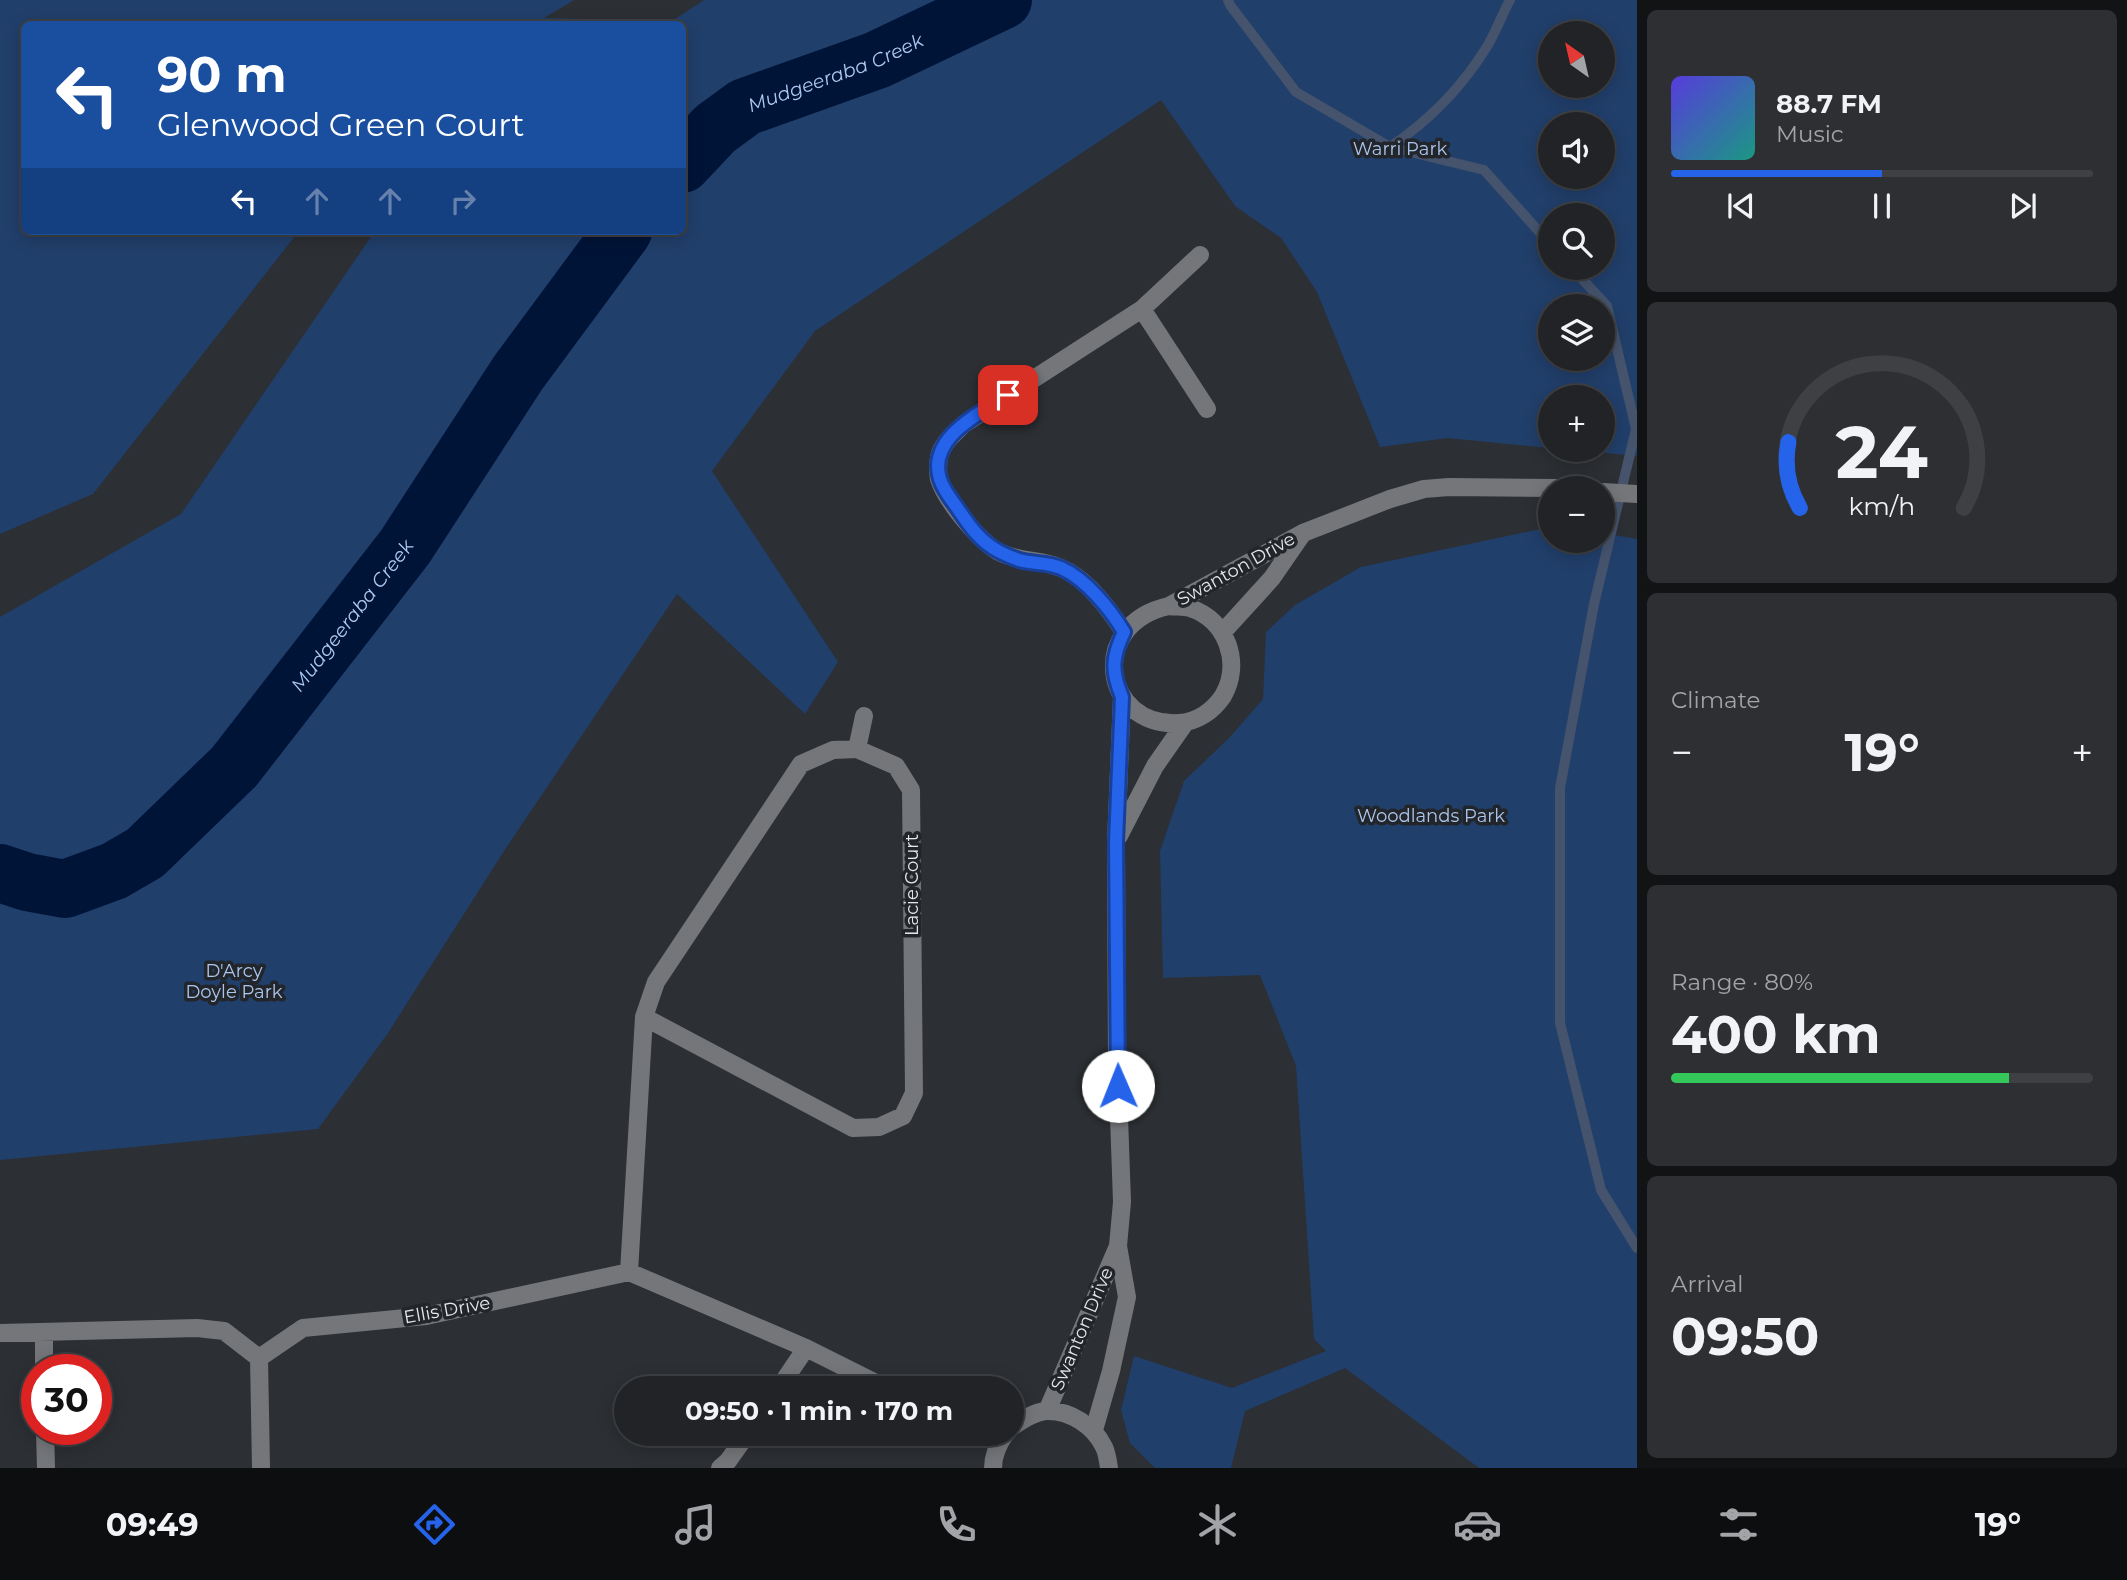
<!DOCTYPE html>
<meta charset="utf-8">
<style>
:root{--surface:#212326;--page:#2d2f32;--text:#f1f3f6;--muted:#a2a4a7;--line:#3e4043;--accent:#2563eb}
body{margin:0;font-family:Montserrat,sans-serif;background:var(--page);color:var(--text);height:100vh;display:flex;flex-direction:column;font-size:26px;white-space:nowrap}
*{box-sizing:border-box;margin:0}
p{font-size:23px;color:var(--muted)}
.icon{flex:none;width:38px;height:38px;fill:none;stroke:currentColor;stroke-width:2;stroke-linecap:round;stroke-linejoin:round}
.map{position:relative;flex:1;overflow:hidden}
.sheet{display:flex;flex-direction:column;gap:10px;padding:10px;background:#121315;width:490px}
.sheet>*{flex:none}
.top-card{position:absolute;left:21px;top:21px;width:665px;height:214px;border-radius:10px;box-shadow:0 4px 18px #0003,0 0 0 2px var(--line);background:#1a4fa0;color:#fff;overflow:hidden}
.needle{width:46px;rotate:326deg}
.controls{position:absolute;left:1538px;top:21px;display:grid;gap:14px}
.controls a{display:grid;place-items:center;width:77px;height:77px;border-radius:50%;background:var(--surface);box-shadow:0 4px 18px #0003,0 0 0 2px var(--line);font-size:35px}
.speed{position:absolute;left:21px;top:1354px;display:flex;gap:14px;font-size:35px;font-weight:700;text-align:center}
.speed>*{display:grid;place-content:center;width:91px;height:91px;border-radius:50%;background:var(--surface);box-shadow:0 4px 18px #0003,0 0 0 2px var(--line);line-height:1}
.speed .limit{border:10px solid #d22;background:#fff;color:#111}
.pin{position:absolute;display:grid;place-items:center;width:60px;height:60px;color:#fff;margin:-30px;border-radius:14px;box-shadow:0 4px 10px #0006}
.me{position:absolute;width:77px;margin:-38px;rotate:359deg;stroke-linejoin:round;filter:drop-shadow(0 0 5px #0008)}
.turn{display:flex;align-items:center;gap:24px;height:147px;padding:0 21px;font-size:32px}
.turn .icon{width:91px;height:91px;stroke-width:2.5}
.turn b{display:block;font-size:49px;line-height:60px}
.lanes{display:flex;align-items:center;height:66px;padding:0 21px;background:#0003;justify-content:center;gap:35px;direction:ltr}
.lanes .off{opacity:.35}
.big{font-size:52px;font-weight:700;line-height:1.1}
.sheet .widget{flex:1;display:flex;flex-direction:column;justify-content:center;gap:10px;min-width:0;padding:0 24px;border-radius:10px;background:var(--page)}
.sheet .dial{align-items:center;gap:0}
.dial svg{height:182px;overflow:visible;fill:none;stroke:var(--line);stroke-width:7;stroke-linecap:round;text-anchor:middle}
.dial text{fill:var(--text);stroke:none}
.song{display:flex;align-items:center;gap:21px}
.cover{width:84px;height:84px;border-radius:10px;background:linear-gradient(135deg,hsl(250 70% 55%),hsl(170 70% 35%))}
.played{height:7px;border-radius:4px;background:linear-gradient(90deg,var(--accent) 50%,var(--line) 50%)}
.keys{display:flex;justify-content:space-around;direction:ltr}
.heat{display:flex;justify-content:space-between;align-items:center;font-size:38px;direction:ltr}
.charge{height:10px;border-radius:5px;background:linear-gradient(90deg,#34c759 80%,var(--line) 0)}
.trip{position:absolute;left:614px;top:1376px;width:410px;height:70px;border-radius:35px;background:var(--surface);box-shadow:0 4px 18px #0003,0 0 0 2px var(--line);font-weight:700;line-height:70px;text-align:center}
.tabs{display:flex;height:112px;justify-content:space-around;align-items:center;background:#0d0e0f;color:var(--muted)}
.tabs .icon{width:49px;height:49px}
.tabs .active{color:var(--accent)}
.tabs b{font-size:32px;color:var(--text)}
main{display:flex;flex:1;min-height:0}
.map>svg:first-child{display:block}
</style>
<main>
<div class="map">
<svg width="1637" height="1468" viewBox="0 0 1637 1468">
<rect width="100%" height="100%" fill="#2c2f33"/>
<path fill="#213f6b" fill-rule="evenodd" d="M0,0H574L544,18L672,21L704,0H1637V456L1574,450H1603V397H1550V448L1448,438L1380,447L1317,292L1281,238L1235,206L1161,100L815,331L712,471L838,662L805,714L677,594L506,848L388,1033L318,1129L0,1160V617L181,514L375,231H682V24H541L542,19L534,24H24V231H299L93,494L0,534ZM1603,33V86H1550V33ZM1550,124H1603V177H1550ZM1550,215H1603V268H1550ZM1603,306V359H1550V306Z
M1550,527V541H1603V533L1637,539V1468H1479L1345,1368L1245,1411L1231,1468H1155L1130,1443L1121,1410L1134,1356L1232,1388L1326,1351L1314,1339L1296,1066L1260,975L1163,978L1160,851L1184,781L1230,737L1263,699L1266,632L1295,605L1361,567Z"/>
<g fill="none" stroke-linecap="round" stroke-linejoin="round">
<path stroke="#45536d" stroke-width="10" d="M1228,0L1230,5L1296,92L1390,147L1484,170L1550,244
M1390,147C1430,120 1463,86 1488,45C1496,31 1502,15 1510,0
M1572,268L1607,306L1636,429L1594,604L1560,788V1023L1601,1190L1637,1248"/>
<g stroke="#001438" stroke-width="58">
<path id="s1" d="M682,164L715,129L745,107L877,60L1003,0"/>
<path id="s2" d="M0,873L27,882L65,889L114,871L145,853L234,767L405,547L518,373L623,231"/>
</g>
<path stroke="#757679" stroke-width="18" d="M1142,309L1207,409
M1603,492L1637,494
M1169,606C1176,607 1184,606 1190,608C1227,620 1242,663 1223,696C1213,711 1197,722 1179,723C1103,728 1086,624 1169,606L1303,533L1390,499L1424,489L1449,487L1560,488
M1124,632C1110,610 1086,578 1061,568C1041,559 1021,563 999,552C979,541 946,501 939,479C938,473 938,463 939,457C942,443 954,434 964,424L1142,309L1200,255
M1222,633L1272,578L1301,536
M857,749L864,716
M1119,836L1155,766L1185,723
M629,1272L644,1017L656,982L801,764L833,750L857,749L896,766L911,790L914,1093L903,1116L879,1127L853,1128L644,1017
M44,1332V1370
M0,1333L197,1328L224,1331L259,1358
M259,1358L303,1328L426,1316L629,1272L806,1348L886,1388
M259,1358L261,1468
M779,1388L806,1348
M1047,1411L1118,1246
M1012,1427C1022,1420 1034,1412 1046,1411C1070,1410 1094,1426 1104,1447C1107,1453 1108,1461 1109,1468
M45,1430L46,1468
M1094,1430L1111,1371L1127,1297L1118,1246L1122,1202L1117,1060L1116,842L1122,697
M978,1433L998,1443
M720,1468L728,1461L748,1433
M993,1468C993,1455 998,1444 1006,1433"/>
</g>
<g fill="none" stroke-linecap="round" stroke-linejoin="round">
<defs>
<path id="route" d="M1008,395C981,413 927,437 940,479C943,489 950,498 956,506C968,524 980,542 1000,552C1006,555 1013,558 1019,560C1033,564 1048,562 1061,568C1086,579 1110,609 1124,632C1112,657 1111,671 1122,697L1116,842L1118,1086"/>
</defs>
<use href="#route" stroke="#184099" stroke-width="18"/>
<use href="#route" stroke="#2563eb" stroke-width="12"/>
</g>
<g text-anchor="middle" stroke-width="7" stroke-linejoin="round" paint-order="stroke">
<g font-size="18" fill="#abc6ee" stroke="#222529">
<text x="1400" y="155">Warri Park</text>
<text x="1431" y="822">Woodlands Park</text>
<text x="234" y="977">D'Arcy<tspan x="234" dy="21">Doyle Park</tspan></text>
</g>
<g font-size="18" fill="#e5e7e9" stroke="#222529">
<text transform="translate(1236 569) rotate(-29)" y="6">Swanton Drive</text>
<text transform="translate(912 885) rotate(-90)" y="6">Lacie Court</text>
<text transform="translate(447 1310) rotate(-10)" y="6">Ellis Drive</text>
<text transform="translate(1082 1329) rotate(-67)" y="6">Swanton Drive</text>
</g>
<g font-size="19" font-style="italic" fill="#aec9f1" stroke="#222529">
<text dy="7" stroke="none"><textPath href="#s1" startOffset="182">Mudgeeraba Creek</textPath></text>
<text dy="7" stroke="none"><textPath href="#s2" startOffset="471">Mudgeeraba Creek</textPath></text>
</g>
</g>
</svg>
<div class="controls">
<a><svg class="needle" viewBox="-14 -14 28 28"><path d="M0-13l5 13h-10z" fill="#e53935"/><path d="M0 13l5-13h-10z" fill="#a2a4a7"/></svg></a>
<a><svg class="icon" aria-label="sound" viewBox="0 0 24 24"><path d="M4 9h4l5-4v14l-5-4H4zM17 9q2 3 0 6"/></svg></a>
<a><svg class="icon" aria-label="search" viewBox="0 0 24 24"><circle cx="10" cy="10" r="6"/><path d="M15 15l6 6"/></svg></a>
<a><svg class="icon" aria-label="layers" viewBox="0 0 24 24"><path d="M12 4l9 5-9 5-9-5zM3 14l9 5 9-5"/></svg></a>
<a>+</a>
<a>−</a>
</div>
<div class="speed"><div class="limit">30</div></div>
<div class="pin" style="left:1008px;top:395px;background:#d93025"><svg class="icon" aria-label="arrive" viewBox="0 0 24 24"><path d="M6 21V4h12l-3 4 3 4H6"/></svg></div>
<svg class="me" style="left:1118px;top:1086px" viewBox="-20 -20 40 40"><circle r="19" fill="#fff"/><path d="M0-13L10 11 0 6-10 11z" fill="#2563eb"/></svg>
<div class="trip">09:50 · 1 min · 170 m</div>
<div class="top-card">
<div class="turn"><svg class="icon" aria-label="left" viewBox="0 0 24 24"><path d="M17 20v-9H6M10 6l-5 5 5 5"/></svg><div><b>90 m</b>Glenwood Green Court</div></div>
<div class="lanes"><svg class="icon" aria-label="left" viewBox="0 0 24 24"><path d="M17 20v-9H6M10 6l-5 5 5 5"/></svg><svg class="icon off" aria-label="ahead" viewBox="0 0 24 24"><path d="M12 20V5M6 11l6-6 6 6"/></svg><svg class="icon off" aria-label="ahead" viewBox="0 0 24 24"><path d="M12 20V5M6 11l6-6 6 6"/></svg><svg class="icon off" aria-label="right" viewBox="0 0 24 24"><path d="M7 20v-9h11M14 6l5 5-5 5"/></svg></div>
</div>
</div>
<section class="sheet">
<div class="widget">
<div class="song"><i class="cover"></i><div><b>88.7 FM</b><p>Music</p></div></div>
<div class="played"></div>
<div class="keys"><svg class="icon" aria-label="previous" viewBox="0 0 24 24"><path d="M18 5L8 12l10 7zM5 5v14"/></svg><svg class="icon" aria-label="pause" viewBox="0 0 24 24"><path d="M8 5v14M16 5v14"/></svg><svg class="icon" aria-label="next" viewBox="0 0 24 24"><path d="M6 5l10 7-10 7zM19 5v14"/></svg></div>
</div>
<div class="widget dial"><svg viewBox="0 0 100 80">
<path d="M14 69A42 42 0 1 1 86 69"/>
<path d="M14 69A42 42 0 0 1 9 40" stroke="#2563eb"/>
<text x="50" y="56" font-size="32" font-weight="700">24</text>
<text x="50" y="72" font-size="11">km/h</text>
</svg></div>
<div class="widget"><p>Climate</p>
<div class="heat"><a>−</a><b class="big">19°</b><a>+</a></div>
</div>
<div class="widget"><p>Range · 80%</p><b class="big">400 km</b><div class="charge"></div></div>
<div class="widget"><p>Arrival</p><b class="big">09:50</b></div>
</section>
</main>
<nav class="tabs">
<b>09:49</b>
<svg class="icon active" aria-label="directions" viewBox="0 0 24 24"><path d="M12 3l9 9-9 9-9-9zM9 14v-3h6M13 9l2 2-2 2"/></svg>
<svg class="icon" aria-label="music" viewBox="0 0 24 24"><path d="M9 18V5l10-2v13"/><circle cx="6" cy="18" r="3"/><circle cx="16" cy="16" r="3"/></svg>
<svg class="icon" aria-label="phone" viewBox="0 0 24 24"><path d="M5 4h4l2 5-3 2q2 4 5 5l2-3 5 2v4C11 20 4 13 5 4z"/></svg>
<svg class="icon" aria-label="climate" viewBox="0 0 24 24"><path d="M12 3v18M4 7l16 10M4 17L20 7"/></svg>
<svg class="icon" aria-label="car" viewBox="0 0 24 24"><path d="M5 17H2v-5l4-1 3-4h7l3 4 3 1v5h-3M9 17h6M6 11h13"/><circle cx="7" cy="17" r="2"/><circle cx="17" cy="17" r="2"/></svg>
<svg class="icon" aria-label="filters" viewBox="0 0 24 24"><path d="M4 7h16M4 17h16"/><circle cx="9" cy="7" r="2"/><circle cx="15" cy="17" r="2"/></svg>
<b>19°</b>
</nav>
